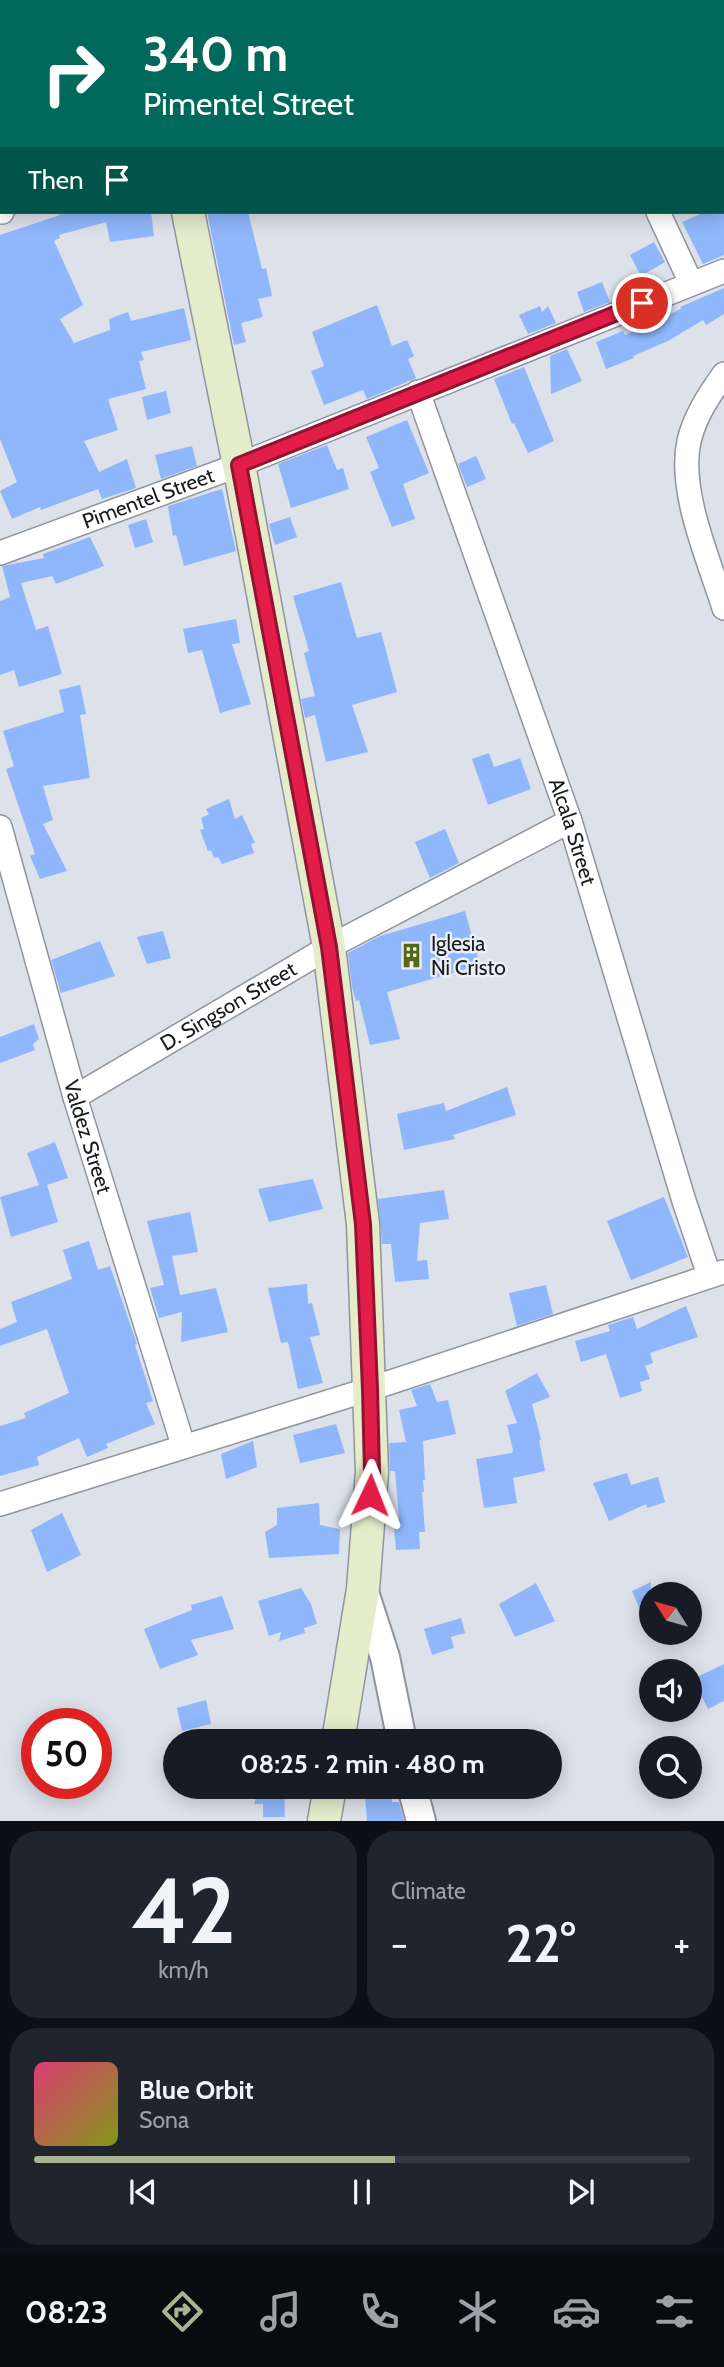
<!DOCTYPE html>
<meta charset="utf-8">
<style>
:root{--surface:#171b24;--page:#20242c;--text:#f1f3f6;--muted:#9ea1a6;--line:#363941;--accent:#abb490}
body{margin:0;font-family:Cabin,sans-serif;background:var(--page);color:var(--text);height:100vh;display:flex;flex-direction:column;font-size:26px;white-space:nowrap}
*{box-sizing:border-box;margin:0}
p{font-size:23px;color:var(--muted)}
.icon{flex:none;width:38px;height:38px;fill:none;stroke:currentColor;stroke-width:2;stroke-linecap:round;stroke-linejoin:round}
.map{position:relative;height:1821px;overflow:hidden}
.sheet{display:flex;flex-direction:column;gap:10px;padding:10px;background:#0d0f14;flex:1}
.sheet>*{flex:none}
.banner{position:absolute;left:0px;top:0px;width:724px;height:214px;box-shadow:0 4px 18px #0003;background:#00695c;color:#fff;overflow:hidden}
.needle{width:46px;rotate:307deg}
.controls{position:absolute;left:639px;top:1582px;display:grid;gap:14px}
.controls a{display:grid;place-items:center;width:63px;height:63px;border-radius:50%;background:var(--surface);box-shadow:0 4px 18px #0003;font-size:35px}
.speed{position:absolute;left:21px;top:1708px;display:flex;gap:14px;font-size:35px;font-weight:700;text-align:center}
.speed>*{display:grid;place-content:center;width:91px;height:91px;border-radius:50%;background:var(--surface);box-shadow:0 4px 18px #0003;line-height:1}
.speed .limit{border:10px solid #d22;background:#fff;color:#111}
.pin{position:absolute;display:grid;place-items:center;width:60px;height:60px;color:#fff;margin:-30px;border:4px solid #fff;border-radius:50%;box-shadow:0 2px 7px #0007}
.me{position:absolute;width:77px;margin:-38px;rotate:2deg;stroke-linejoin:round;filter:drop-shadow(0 0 5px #0008)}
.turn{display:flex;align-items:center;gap:24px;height:147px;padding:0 28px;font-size:32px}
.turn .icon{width:91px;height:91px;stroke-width:2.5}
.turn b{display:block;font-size:49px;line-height:60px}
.then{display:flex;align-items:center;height:66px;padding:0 28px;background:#0003;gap:14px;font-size:26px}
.big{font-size:52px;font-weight:700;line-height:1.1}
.sheet .card{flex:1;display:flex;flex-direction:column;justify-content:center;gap:10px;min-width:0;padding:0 24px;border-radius:28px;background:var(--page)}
.sheet .dial{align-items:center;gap:0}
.dial b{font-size:91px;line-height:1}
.song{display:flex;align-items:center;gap:21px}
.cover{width:84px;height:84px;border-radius:10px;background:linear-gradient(135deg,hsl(340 70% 55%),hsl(70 70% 35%))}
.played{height:7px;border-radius:4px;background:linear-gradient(90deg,var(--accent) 55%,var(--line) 55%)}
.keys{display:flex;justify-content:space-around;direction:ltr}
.heat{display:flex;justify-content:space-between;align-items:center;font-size:38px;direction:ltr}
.sheet .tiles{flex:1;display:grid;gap:10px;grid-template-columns:1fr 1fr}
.card:last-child{grid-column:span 2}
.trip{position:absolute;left:163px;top:1729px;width:399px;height:70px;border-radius:35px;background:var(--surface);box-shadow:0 4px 18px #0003;font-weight:700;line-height:70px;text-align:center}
.dock{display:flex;height:112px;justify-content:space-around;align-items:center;background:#090b0e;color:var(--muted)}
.dock .icon{width:49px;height:49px}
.dock .current{color:var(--accent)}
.dock b{font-size:32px;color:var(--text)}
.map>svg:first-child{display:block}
</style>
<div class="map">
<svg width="724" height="1821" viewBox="0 0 724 1821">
<rect width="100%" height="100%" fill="#dce1ea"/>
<path fill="#90b7fc" d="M59,212H151L154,236L110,242L106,222L59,235L60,238L54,241L83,305L60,319L74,343L110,330L109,319L128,312L131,321L184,308L191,340L141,352L144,360L139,361L146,389L108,399L118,430L84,441L99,472L127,459L136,488L102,499L98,489L41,510L40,507L12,519L0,491L17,482L0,439V235L60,215Z
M207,212H248L262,269L266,268L272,296L258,299L263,317L241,323L246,342L234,345Z
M705,212H724V255L703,264L682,222Z
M654,242L665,262L641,276L630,255Z
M602,282L610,302L584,312L577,292Z
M724,288V314L706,325L703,320L668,341L633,356L634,358L606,369L596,342L623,331L625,335L681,309L680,307Z
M377,305L392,346L407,340L414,356L408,359L416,378L367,399L363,390L324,405L311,371L324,366L312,332Z
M540,306L542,312L548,306L556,323L528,334L519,315Z
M567,349L582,381L551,394L550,356Z
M524,367L554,441L528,453L514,423L512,424L494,379Z
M166,391L171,413L147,420L142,397Z
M407,420L429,473L403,484L415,519L392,527L370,472L379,468L366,437Z
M327,445L337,470L343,468L349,489L291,508L278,464Z
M192,446L197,466L161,479L155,455Z
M476,456L486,479L467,487L458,464Z
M222,489L236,551L184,566L176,535L173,536L168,506Z
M290,517L297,537L275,545L269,524Z
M146,519L153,542L135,548L128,525Z
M90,537L104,566L56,584L52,576L21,583L36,630L48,626L62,674L19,687L14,670L0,675V601L10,597L2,566L44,558L43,554Z
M341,582L357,638L381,632L397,692L352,705L368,752L326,762L315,715L305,718L301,699L315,696L304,653L309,651L293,596Z
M236,619L240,643L232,644L251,704L220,713L202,650L188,653L183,629Z
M80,685L86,714L80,715L90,778L43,786L53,820L43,824L67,871L40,879L30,856L35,854L6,769L14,766L3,731L64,712L59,690Z
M489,753L494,767L520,758L531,789L488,805L472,759Z
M229,799L235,819L242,815L255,843L251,844L254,853L222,864L218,857L214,858L211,850L208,851L200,830L204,829L201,818L209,814L206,809Z
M445,829L459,863L430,878L415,842Z
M465,911L480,965L387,992L400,1039L370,1045L359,1000L356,1001L352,987L348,953L380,936Z
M163,931L171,958L147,964L137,937Z
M100,941L115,976L61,993L51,960Z
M34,1024L39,1039L33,1044L35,1050L0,1063V1037Z
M507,1087L516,1115L453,1135L455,1139L404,1150L397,1114L444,1103L446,1111Z
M55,1142L68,1178L47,1185L58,1222L11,1237L0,1197L39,1185L27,1153Z
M313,1179L323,1209L269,1222L258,1189Z
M444,1190L449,1219L420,1223L417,1261L427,1260L429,1279L395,1282L391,1244H382L378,1199Z
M664,1197L688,1257L631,1280L607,1221Z
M190,1212L198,1252L172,1256L180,1295L216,1288L228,1332L181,1342L182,1312L159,1318L150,1288L164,1285L147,1221Z
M89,1241L98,1270L110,1266L137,1344L135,1345L153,1401L146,1403L155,1424L106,1444L108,1448L87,1457L79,1438L37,1457L39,1465L0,1476V1426L26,1418L24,1413L69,1393L47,1329L0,1346V1329L17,1322L11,1302L72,1279L63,1250Z
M307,1284L308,1304L312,1303L320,1335L310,1337L323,1383L298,1389L288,1342L281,1343L268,1288Z
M546,1285L553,1314L517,1326L509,1293Z
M686,1306L698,1337L650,1353L653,1363L645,1366L650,1379L640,1382L642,1391L620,1398L606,1354L581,1362L575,1341L610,1331L608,1325L633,1317L637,1329Z
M537,1373L550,1397L532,1404L541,1440H539L545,1471L513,1478L517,1503L484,1508L476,1459L512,1453L513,1450L507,1425L517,1423L505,1391Z
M430,1384L437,1402L448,1400L456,1434L423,1441L425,1480H423L424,1492H422L425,1532H419L420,1549L396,1550L393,1519H399L395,1471H390L389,1443L406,1442L399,1410L417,1406L411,1390Z
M336,1424L345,1453L300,1463L293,1435Z
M253,1441L257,1467L226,1479L221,1454Z
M627,1473L631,1485L658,1477L665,1502L647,1508L646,1504L609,1521L593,1483Z
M319,1503L320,1525L340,1529L339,1554L269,1558L265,1532L277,1525V1508Z
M62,1513L81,1555L47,1572L31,1530Z
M651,1582V1635L632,1591Z
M536,1583L555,1621L515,1637L499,1604Z
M301,1588L311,1604L317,1624L304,1628L305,1633L279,1641L281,1632L269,1636L258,1601Z
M222,1596L234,1629L191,1640L198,1655L160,1669L144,1629L192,1610L191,1605Z
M461,1618L465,1633L451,1637L454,1648L432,1655L424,1629Z
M724,1664V1701L708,1709L693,1679Z
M206,1700L211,1724L182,1731L177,1708Z
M259,1787H284L285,1817H263V1804H254Z
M392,1793V1802H399L404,1821H367L365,1795Z"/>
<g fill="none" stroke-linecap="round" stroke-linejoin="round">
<defs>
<g id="minor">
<path d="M559,0L560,2"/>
<path d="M0,212H2"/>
<path d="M658,212L691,283"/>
<path d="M724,374C709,395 695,416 689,441C678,491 709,560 724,608"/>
<path id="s1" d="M418,392L570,821L684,1201L709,1275"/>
<path id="s2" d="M0,553L239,465L724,271"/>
<path id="s3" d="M0,827L75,1097L183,1445"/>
<path id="s4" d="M75,1097L329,947L570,821"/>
<path d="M0,1504L370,1389L723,1272"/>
</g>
<path id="tertiary" d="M363,1589L385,1657L402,1741
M412,1787L421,1821"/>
<path id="secondary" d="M148,0V2
M188,212L239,465L329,947L363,1224L372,1472L363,1589L338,1741
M324,1821L330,1787"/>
</defs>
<use href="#minor" stroke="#90959d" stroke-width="26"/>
<use href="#tertiary" stroke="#90959d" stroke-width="32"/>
<use href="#secondary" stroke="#90959d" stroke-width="35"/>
<use href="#minor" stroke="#fff" stroke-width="23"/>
<use href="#tertiary" stroke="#fff" stroke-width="28"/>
<use href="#secondary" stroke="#e4eccb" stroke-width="32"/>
</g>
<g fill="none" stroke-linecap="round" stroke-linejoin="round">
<defs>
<path id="route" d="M370,1495L372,1472L370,1389L363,1224L329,947L239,465L642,303"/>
</defs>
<use href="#route" stroke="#92132f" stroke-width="18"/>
<use href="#route" stroke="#e11d48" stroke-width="12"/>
</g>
<defs>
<symbol id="building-bare" viewBox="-9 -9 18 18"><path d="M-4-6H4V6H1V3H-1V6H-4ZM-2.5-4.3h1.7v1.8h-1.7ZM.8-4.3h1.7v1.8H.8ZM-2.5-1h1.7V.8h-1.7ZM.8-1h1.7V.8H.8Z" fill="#566813" stroke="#e9eef7" stroke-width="2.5" paint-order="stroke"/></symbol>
</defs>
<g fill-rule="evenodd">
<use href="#building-bare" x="394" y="938" width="35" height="35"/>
</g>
<g text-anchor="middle" stroke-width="5" stroke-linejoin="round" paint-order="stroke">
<g font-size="21" fill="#181a1d" stroke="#e9eef7">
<text dy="7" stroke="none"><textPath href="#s2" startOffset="158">Pimentel Street</textPath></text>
<text dy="7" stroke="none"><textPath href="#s1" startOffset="466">Alcala Street</textPath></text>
<text dy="7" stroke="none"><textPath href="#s4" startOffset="178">D. Singson Street</textPath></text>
<text dy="7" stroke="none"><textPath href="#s3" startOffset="322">Valdez Street</textPath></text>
</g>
<g font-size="21" fill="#181a1d" stroke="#e9eef7" text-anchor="start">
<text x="431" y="951">Iglesia<tspan x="431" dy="24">Ni Cristo</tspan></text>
</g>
</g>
</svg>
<div class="controls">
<a><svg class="needle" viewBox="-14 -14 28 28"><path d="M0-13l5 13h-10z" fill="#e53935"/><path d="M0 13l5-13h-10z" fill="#9ea1a6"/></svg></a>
<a><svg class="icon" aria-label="sound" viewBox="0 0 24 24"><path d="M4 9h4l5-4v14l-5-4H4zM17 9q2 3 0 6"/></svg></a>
<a><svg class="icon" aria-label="search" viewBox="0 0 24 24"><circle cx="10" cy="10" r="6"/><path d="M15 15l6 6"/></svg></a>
</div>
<div class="speed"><div class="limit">50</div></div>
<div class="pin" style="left:642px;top:303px;background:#d93025"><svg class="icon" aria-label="arrive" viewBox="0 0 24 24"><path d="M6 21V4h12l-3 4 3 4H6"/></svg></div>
<svg class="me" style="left:370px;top:1495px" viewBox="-20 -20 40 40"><path d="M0-17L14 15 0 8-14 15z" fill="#e11d48" stroke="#fff" stroke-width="4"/></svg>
<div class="trip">08:25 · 2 min · 480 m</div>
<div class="banner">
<div class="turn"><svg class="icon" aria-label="right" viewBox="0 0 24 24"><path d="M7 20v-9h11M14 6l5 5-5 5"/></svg><div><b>340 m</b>Pimentel Street</div></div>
<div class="then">Then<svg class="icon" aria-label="arrive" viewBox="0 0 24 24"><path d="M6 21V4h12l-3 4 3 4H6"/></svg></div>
</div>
</div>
<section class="sheet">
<div class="tiles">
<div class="card dial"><b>42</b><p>km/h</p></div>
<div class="card"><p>Climate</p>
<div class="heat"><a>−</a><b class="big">22°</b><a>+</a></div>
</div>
<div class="card">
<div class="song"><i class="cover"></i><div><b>Blue Orbit</b><p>Sona</p></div></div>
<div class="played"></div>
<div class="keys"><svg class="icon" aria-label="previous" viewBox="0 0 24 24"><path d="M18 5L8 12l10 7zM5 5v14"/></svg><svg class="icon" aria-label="pause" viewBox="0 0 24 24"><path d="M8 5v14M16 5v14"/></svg><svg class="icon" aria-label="next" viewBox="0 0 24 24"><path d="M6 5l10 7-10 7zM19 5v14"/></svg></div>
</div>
</div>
</section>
<nav class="dock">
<b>08:23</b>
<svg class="icon current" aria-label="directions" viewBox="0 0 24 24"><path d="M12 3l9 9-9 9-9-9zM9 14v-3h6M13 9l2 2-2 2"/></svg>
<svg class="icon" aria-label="music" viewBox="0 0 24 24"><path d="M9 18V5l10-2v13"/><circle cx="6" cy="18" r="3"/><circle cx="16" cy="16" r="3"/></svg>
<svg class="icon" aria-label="phone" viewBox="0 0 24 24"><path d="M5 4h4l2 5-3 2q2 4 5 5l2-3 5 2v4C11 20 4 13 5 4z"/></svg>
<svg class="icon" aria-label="climate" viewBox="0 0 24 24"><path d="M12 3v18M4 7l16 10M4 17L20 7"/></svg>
<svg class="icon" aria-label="car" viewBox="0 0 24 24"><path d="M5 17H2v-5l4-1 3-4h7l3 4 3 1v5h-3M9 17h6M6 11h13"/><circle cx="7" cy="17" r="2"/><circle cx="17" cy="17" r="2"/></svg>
<svg class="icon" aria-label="filters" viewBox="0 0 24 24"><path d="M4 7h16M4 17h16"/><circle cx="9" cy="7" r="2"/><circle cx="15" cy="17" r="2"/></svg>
</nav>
